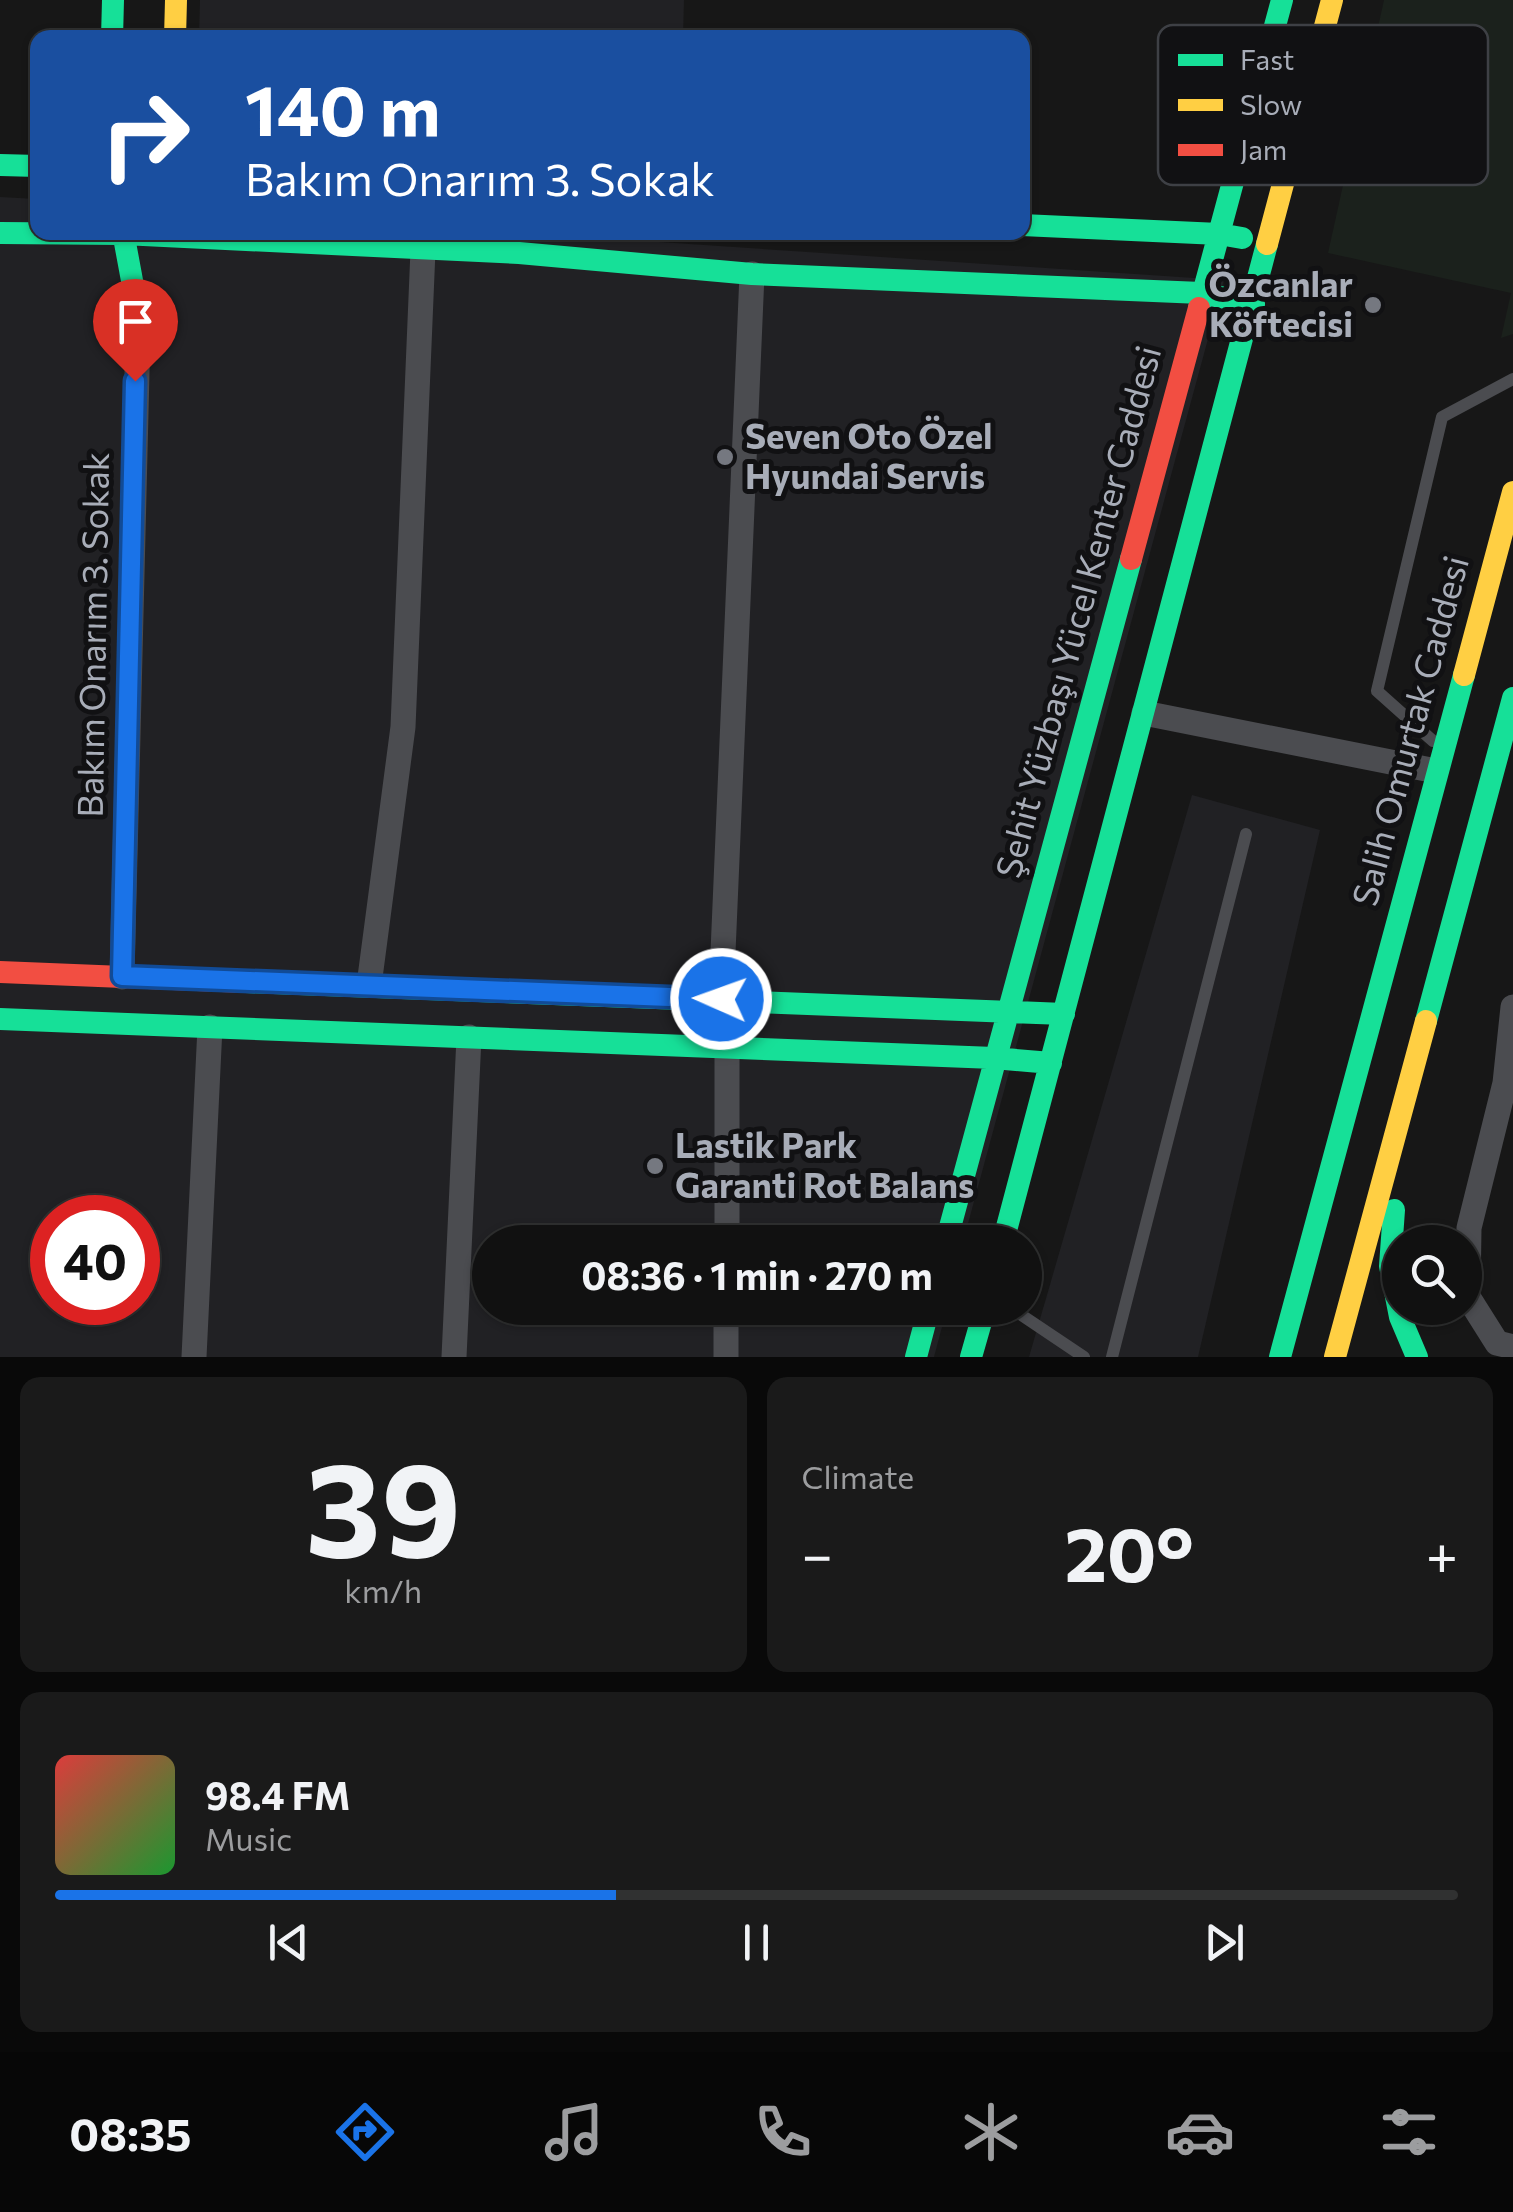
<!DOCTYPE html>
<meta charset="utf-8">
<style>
:root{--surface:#111;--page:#1a1a1a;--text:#f1f3f6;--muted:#9c9d9f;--line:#303131;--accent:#1a73e8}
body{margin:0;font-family:Commissioner,sans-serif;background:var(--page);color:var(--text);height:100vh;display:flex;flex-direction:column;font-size:38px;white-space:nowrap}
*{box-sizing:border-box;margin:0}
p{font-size:32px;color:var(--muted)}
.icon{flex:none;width:55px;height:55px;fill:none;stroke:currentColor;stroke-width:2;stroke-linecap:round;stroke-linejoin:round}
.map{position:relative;height:1357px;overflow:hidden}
.side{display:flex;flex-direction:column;gap:20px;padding:20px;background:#090909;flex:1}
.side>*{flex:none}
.hud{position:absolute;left:30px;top:30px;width:1000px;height:210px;border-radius:20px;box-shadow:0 2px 8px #0004,0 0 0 2px var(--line);background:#1a4fa0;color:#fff;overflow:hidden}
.tools{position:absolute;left:1382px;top:1225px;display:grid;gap:20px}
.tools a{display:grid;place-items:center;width:100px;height:100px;border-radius:50%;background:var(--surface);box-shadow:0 2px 8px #0004,0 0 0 2px var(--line);font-size:50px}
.speed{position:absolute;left:30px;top:1195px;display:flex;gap:20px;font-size:50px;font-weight:700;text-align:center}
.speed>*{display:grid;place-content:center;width:130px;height:130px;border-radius:50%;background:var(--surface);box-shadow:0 2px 8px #0004,0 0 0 2px var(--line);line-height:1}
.speed .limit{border:15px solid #d22;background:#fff;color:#111}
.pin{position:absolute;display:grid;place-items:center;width:85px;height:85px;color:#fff;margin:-102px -42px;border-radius:50% 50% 50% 0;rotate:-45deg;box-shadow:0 0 10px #0007}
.pin .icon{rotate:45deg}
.me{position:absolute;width:110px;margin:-55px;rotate:272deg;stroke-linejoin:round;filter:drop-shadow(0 0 8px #0008)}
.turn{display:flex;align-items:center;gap:35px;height:210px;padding:0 50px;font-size:45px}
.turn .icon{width:130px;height:130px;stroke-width:2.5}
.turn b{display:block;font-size:70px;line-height:85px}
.big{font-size:75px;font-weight:700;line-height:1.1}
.side .card{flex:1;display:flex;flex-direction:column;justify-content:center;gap:15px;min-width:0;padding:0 35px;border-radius:20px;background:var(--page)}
.side .dial{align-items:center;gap:0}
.dial b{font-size:130px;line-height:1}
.song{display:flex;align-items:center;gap:30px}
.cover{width:120px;height:120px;border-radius:15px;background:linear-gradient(135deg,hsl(0 70% 55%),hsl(130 70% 35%))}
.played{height:10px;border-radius:5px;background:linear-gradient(90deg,var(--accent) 40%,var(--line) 40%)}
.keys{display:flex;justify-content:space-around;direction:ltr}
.heat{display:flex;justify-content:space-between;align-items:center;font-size:55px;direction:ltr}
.side .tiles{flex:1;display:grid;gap:20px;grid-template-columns:1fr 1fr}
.card:last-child{grid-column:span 2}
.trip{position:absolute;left:472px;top:1225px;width:570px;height:100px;border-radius:50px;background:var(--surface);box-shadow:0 2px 8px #0004,0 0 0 2px var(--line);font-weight:700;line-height:100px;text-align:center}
.tabs{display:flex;height:160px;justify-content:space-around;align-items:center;background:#070707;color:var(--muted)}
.tabs .icon{width:70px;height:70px}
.tabs .selected{color:var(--accent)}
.tabs b{font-size:45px;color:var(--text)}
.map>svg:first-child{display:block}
</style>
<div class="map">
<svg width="1513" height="1357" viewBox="0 0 1513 1357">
<rect width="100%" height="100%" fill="#171717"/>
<path fill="#212124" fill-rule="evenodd" d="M200,0H684L683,37L199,38Z
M0,197L37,199L38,232L525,233L1224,280L963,1242H490V1308H947L934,1357H0ZM52,1218H138V1302H52Z
M1192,795L1320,830L1198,1357H1029Z"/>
<path fill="#1b211c" d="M1384,0H1513V334L1501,338L1511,293L1328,253Z"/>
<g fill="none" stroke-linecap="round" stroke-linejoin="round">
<path stroke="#4b4c50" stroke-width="12" d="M1433,741L1377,691L1442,417L1513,379
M1011,1308L1084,1357
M1112,1357L1246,834"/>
<path stroke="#4b4c50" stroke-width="25" d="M1144,713L1436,771
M122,977L139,292
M369,985L403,727L423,250
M721,999L752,274
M1513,1007L1505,1083L1469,1228L1468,1297L1497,1343L1513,1347
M727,1242V1047
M194,1357L210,1027
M454,1357L469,1037
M726,1357V1308"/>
<path stroke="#16e098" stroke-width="22" d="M112,38L113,0
M0,165L38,166
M1022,225L1219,234L1242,238
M123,232L136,302
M0,233L123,234L519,253L752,274L1201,293L1254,304
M1199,308L1282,0
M246,982L1064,1014
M0,1019L994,1058L1051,1063
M1426,1021L1513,698
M1394,1210L1390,1266L1400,1317L1417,1357
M946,1242L1131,559
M1003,1242L1267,244
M916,1357L929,1308
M971,1357L985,1308
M1280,1357L1464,675"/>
<path stroke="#ffcf43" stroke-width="22" d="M175,38L176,0
M1267,244L1332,0
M1464,675L1513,492
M1335,1357L1426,1021"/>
<path stroke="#f24e42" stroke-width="22" d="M1131,559L1199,308
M0,972L246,982"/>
</g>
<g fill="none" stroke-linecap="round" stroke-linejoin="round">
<defs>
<path id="route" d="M135,381L122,976L721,999"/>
</defs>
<use href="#route" stroke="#114b97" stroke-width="25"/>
<use href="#route" stroke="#1a73e8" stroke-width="18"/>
</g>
<g fill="#757880" stroke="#111113" stroke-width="4">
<circle cx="1373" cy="305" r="10"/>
<circle cx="725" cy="457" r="10"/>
<circle cx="655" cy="1166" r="10"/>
</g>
<g text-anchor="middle" stroke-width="10" stroke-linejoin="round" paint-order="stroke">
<g font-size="35" font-weight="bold" fill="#a8adb8" stroke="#111113" text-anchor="start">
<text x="1353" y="297" text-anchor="end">Özcanlar<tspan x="1353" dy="40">Köftecisi</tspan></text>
<text x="745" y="449">Seven Oto Özel<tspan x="745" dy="40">Hyundai Servis</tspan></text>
<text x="675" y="1158">Lastik Park<tspan x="675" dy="40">Garanti Rot Balans</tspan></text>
</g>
<g font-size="35" fill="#a8adb8" stroke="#111113">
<text transform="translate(1079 612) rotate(-75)" y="12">Şehit Yüzbaşı Yücel Kenter Caddesi</text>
<text transform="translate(94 635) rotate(-89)" y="12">Bakım Onarım 3. Sokak</text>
<text transform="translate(1411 731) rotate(-75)" y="12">Salih Omurtak Caddesi</text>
</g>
</g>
<rect x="1158" y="25" width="330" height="160" rx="15" fill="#111113" stroke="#3e4045" stroke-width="2.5"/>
<rect x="1178" y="54" width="45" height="12" fill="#16e098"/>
<rect x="1178" y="99" width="45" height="12" fill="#ffcf43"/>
<rect x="1178" y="144" width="45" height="12" fill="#f24e42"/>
<g font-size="28" fill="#a8adb8">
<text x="1240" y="70">Fast</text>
<text x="1240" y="115">Slow</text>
<text x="1240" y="160">Jam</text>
</g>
</svg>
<div class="tools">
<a><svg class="icon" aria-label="search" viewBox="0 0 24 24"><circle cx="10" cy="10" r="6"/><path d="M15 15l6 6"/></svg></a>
</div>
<div class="speed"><div class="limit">40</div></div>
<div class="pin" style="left:135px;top:381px;background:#d93025"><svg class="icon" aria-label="arrive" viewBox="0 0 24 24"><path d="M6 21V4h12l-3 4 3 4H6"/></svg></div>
<svg class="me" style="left:721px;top:999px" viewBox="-20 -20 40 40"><circle r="17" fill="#1a73e8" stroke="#fff" stroke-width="3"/><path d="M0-11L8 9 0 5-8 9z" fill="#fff"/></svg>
<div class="trip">08:36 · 1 min · 270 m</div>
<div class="hud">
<div class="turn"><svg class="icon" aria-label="right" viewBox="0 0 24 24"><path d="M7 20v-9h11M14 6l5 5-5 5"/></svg><div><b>140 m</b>Bakım Onarım 3. Sokak</div></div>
</div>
</div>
<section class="side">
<div class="tiles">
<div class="card dial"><b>39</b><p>km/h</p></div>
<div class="card"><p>Climate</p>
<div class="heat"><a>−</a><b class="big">20°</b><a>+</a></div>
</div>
<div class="card">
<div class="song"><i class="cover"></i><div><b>98.4 FM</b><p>Music</p></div></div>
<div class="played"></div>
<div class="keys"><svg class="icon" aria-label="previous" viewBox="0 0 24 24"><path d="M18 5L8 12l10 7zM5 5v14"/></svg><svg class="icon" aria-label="pause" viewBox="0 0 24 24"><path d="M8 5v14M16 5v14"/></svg><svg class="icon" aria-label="next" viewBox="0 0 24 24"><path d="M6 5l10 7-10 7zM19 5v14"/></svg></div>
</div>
</div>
</section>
<nav class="tabs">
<b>08:35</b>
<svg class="icon selected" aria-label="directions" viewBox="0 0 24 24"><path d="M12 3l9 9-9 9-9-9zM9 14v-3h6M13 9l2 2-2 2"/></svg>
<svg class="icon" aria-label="music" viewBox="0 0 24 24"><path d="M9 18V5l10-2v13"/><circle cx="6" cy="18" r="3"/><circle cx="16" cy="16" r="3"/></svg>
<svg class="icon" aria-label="phone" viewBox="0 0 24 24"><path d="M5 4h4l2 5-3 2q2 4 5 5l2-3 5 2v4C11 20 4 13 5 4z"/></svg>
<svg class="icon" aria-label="climate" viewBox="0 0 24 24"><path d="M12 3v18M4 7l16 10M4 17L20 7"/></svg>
<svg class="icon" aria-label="car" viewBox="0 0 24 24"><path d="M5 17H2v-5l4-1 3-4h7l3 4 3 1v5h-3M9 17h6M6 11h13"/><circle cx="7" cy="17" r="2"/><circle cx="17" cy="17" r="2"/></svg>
<svg class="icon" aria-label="filters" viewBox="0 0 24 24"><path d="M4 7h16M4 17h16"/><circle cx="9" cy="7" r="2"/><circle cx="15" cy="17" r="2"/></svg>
</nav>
